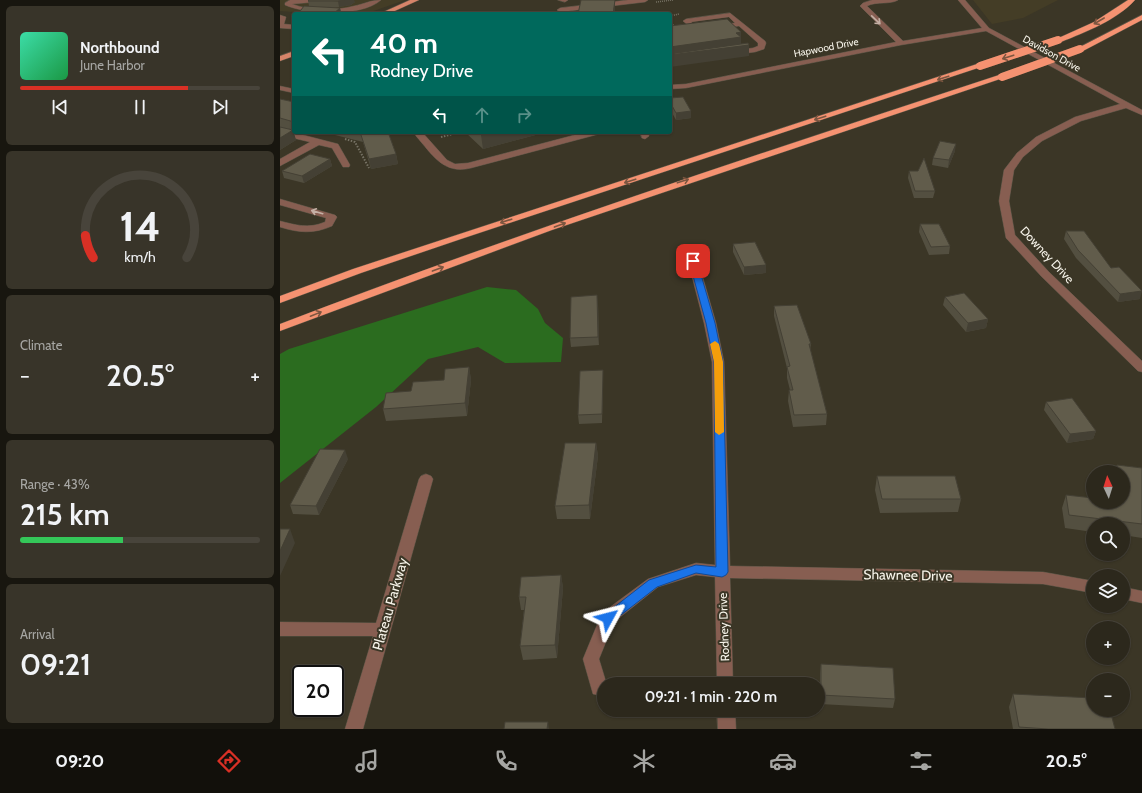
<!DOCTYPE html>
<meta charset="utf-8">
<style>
:root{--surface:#2c281c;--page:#383429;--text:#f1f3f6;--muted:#a6a6a3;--line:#48443b;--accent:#d93025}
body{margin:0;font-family:Cabin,sans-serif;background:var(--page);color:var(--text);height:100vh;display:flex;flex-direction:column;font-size:15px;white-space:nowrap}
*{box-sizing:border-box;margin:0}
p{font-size:13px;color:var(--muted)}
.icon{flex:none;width:22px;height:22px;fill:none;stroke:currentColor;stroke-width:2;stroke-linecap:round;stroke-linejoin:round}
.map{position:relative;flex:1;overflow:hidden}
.drawer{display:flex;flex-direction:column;gap:6px;padding:6px;background:#18160f;width:280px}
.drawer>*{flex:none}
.guide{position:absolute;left:12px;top:12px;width:380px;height:122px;border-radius:4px;box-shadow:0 1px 3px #0004,0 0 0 1px var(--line);background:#00695c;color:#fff;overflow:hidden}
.needle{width:26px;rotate:356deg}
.controls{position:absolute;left:806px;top:465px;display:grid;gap:8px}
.controls a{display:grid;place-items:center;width:44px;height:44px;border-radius:50%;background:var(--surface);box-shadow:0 1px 3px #0004,0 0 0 1px var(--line);font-size:20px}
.speed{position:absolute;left:12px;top:665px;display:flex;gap:8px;font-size:20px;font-weight:700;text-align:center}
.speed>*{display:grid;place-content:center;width:52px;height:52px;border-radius:50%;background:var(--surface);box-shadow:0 1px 3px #0004,0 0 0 1px var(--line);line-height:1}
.speed .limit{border:2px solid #111;border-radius:6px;background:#fff;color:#111}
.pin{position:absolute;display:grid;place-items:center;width:34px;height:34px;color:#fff;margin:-17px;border-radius:8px;box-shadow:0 2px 6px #0006}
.me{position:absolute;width:44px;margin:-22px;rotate:52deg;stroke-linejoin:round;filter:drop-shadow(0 0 3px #0008)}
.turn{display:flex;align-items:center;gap:14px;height:84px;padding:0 12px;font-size:18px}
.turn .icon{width:52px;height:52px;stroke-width:2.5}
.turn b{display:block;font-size:28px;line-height:34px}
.lanes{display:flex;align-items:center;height:38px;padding:0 12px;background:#0003;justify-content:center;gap:20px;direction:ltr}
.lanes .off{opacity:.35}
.big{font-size:30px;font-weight:600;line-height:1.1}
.drawer .widget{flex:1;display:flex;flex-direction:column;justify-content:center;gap:6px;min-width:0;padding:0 14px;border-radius:6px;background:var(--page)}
.drawer .dial{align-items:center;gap:0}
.dial svg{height:104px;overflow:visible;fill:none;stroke:var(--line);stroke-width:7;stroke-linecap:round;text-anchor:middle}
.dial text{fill:var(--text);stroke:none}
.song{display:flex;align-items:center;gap:12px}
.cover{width:48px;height:48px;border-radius:6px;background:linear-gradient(135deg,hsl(160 70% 55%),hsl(140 70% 35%))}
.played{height:4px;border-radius:2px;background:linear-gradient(90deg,var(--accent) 70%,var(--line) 70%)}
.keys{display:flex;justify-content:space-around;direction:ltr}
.heat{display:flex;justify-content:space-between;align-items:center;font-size:22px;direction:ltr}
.charge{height:6px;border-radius:3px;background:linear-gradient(90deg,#34c759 43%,var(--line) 0)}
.trip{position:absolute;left:317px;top:677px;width:228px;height:40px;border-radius:20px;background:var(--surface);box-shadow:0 1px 3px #0004,0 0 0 1px var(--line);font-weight:600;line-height:40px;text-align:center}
.tab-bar{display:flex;height:64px;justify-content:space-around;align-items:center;background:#12100b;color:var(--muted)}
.tab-bar .icon{width:28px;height:28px}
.tab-bar .current{color:var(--accent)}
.tab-bar b{font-size:18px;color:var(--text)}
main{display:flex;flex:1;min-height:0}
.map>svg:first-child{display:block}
</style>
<main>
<section class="drawer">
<div class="widget">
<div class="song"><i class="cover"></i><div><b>Northbound</b><p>June Harbor</p></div></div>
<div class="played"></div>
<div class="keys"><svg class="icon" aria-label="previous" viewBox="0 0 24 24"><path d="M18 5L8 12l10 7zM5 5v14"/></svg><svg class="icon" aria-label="pause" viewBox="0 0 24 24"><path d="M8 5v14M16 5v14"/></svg><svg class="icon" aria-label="next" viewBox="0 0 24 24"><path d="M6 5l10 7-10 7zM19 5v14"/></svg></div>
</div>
<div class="widget dial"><svg viewBox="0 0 100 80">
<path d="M14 69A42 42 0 1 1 86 69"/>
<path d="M14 69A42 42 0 0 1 8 52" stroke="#d93025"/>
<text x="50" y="56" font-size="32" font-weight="700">14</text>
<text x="50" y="72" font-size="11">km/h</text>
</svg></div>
<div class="widget"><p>Climate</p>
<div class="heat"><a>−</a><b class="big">20.5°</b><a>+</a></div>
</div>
<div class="widget"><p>Range · 43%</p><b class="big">215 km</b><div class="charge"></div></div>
<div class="widget"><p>Arrival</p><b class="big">09:21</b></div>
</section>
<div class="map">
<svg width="862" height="729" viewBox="0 0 862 729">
<rect width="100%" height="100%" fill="#3b3626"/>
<path fill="#443d26" d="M0,0H125L85,14H40L0,11Z
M693,0H778L743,18L712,24Z"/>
<path fill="#2b6c1f" d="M207,287L236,290L258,309L265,323L283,338L281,362L225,363L198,347L148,359L96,407L0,483V354L9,349Z"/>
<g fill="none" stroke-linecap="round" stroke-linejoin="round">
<defs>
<path id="minor" d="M10,0H39L36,2L12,4C30,11 56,11 74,6C84,4 91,0 101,0C82,17 28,15 5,5V3Z
M278,0H288L285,2Z
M348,0H368L365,2L280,12L277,10L280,8Z
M592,0H618C610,5 597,1 587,6L623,41L702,28L678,0H685L709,28L862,110V115L846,108L801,121L762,141L743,157L734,170L729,201L735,235L769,272L862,361V372L858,371L761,276L726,238L719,201L724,170L737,153L756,137L795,117L840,104L706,31L621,45L406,88L390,89V85L406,84L616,42L580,6L583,3Z
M450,13L485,41L486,43L484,49L475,52L450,55V51L473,48L478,46V43L459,26L415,31L403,21L406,19ZM449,17L455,23L417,27L411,22Z
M0,15L6,17L4,24L14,25V29L0,28Z
M0,86L14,89V93L0,90Z
M0,129L58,144L70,165L69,167H63L52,148L39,145L0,166V159L30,142L0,135Z
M136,132H142L167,160L175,164L188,163L306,132H320L319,134L191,168C163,175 152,154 136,136L135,134Z
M360,132H368L369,136L365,139L362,138Z
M0,199L55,215L57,217L52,226C34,234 19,233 0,227V221C16,225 28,229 45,222L46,218L0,205Z
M413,258L418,261L436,323L444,362L450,566L763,572L813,581V593L763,584L450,578L453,684H437L435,577L416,575L378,587L334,622L319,659L326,682L330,684H324V696L313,694L303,659L322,613L368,579L416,563L435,565L432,362L424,323L408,261Z
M146,474L151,476L153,479L83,729H65L93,636H0V622L96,623L139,479L141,476Z
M843,587L862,591V603L843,599Z
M437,710H455L456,729H438Z"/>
<path id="major" d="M130,0H139L108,14H99Z
M14,51V56L0,61V56Z"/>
<path id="highway" d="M848,0H855C837,20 806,32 781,42H778L774,40L814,22Z
M862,15V20L803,51H797L796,49Z
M697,64H703L704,66L181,239L81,273L0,303V296L73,269Z
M719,75H722L726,77L272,230L0,331V324C237,233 478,154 719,75Z"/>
</defs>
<use href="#minor" stroke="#595445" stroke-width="1"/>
<use href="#major" stroke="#595445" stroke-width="1"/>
<use href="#highway" stroke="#595445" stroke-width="1"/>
<path stroke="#767264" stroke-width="1.5" stroke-dasharray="1 1" stroke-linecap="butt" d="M376,2L393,0
M390,16L399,14
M390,22L395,27"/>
<path stroke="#767264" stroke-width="2" stroke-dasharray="1.5 1.5" stroke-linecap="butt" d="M161,137L181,132
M65,139L75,142L89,168"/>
<use href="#minor" fill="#875e51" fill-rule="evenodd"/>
<use href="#major" fill="#d68469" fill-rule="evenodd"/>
<use href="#highway" fill="#f59271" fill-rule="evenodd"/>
<defs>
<path id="highway-bridge" d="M700,66L778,40
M722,77L800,49"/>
</defs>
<use href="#highway-bridge" stroke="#595445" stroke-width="8" stroke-linecap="butt"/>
<use href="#highway-bridge" stroke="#f59271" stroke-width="8"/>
</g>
<path fill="#534f40" d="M29,0L75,2L71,5L59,7H48L60,8L62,14L29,6L28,1Z
M390,98L411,111V118L396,120L390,109Z
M0,99L14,102V131H13L16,140L0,150Z
M18,132H29L26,134Z
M43,132H108L116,154L118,164L91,169L83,142Z
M185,132H267L203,149Z
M675,151L668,168L652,165L653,158Z
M50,159L52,166L24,183L4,178L2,171Z
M629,171L655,191L653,198H634L628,178Z
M640,224L670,246L669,254L649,255L639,232Z
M786,231L831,268L860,299L838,302L796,258L784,239Z
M453,244L486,273L464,275L453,252Z
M665,297L708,319L706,328L686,332L663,305Z
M318,303L319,345L291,347L290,338Z
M494,306L531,344L530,350L547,414L546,425L513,427L508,401L509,390H510L507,378V368L494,316Z
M189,367L191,380L187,416L106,421L103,409L131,391L164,380Z
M323,370V379L322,423L299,424L298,415Z
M766,402L816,431L813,439L787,443L764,410Z
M316,443L318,456L310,519H277L275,506Z
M68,459L39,515L13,514L10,505Z
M837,465L862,468V538L843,535V524H813V532L785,528L782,508L786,495L843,502V472H834Z
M597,476L681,499L678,512L600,513L595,490Z
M281,575L283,588L277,658L243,660L240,646L244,610H241L239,597Z
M541,664L615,699L613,708L540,704V673Z
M733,694L835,729H733L729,707Z"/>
<path fill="#444034" d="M65,0H74L75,2L71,5L59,7L58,1Z
M335,0V14H333Z
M60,8L61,14H53Z
M461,32V46L469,45V56L390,67V47Z
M411,111V118L396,120V113Z
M13,130L16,140L0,150V138Z
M213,132H267L203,149L201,135Z
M676,144L675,151L668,168L669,160Z
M116,154L118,164L91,169L89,159Z
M50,159L52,166L24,183L22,176Z
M486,265V273L464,275V267Z
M862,291L860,299L838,302L840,294Z
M317,295L318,303L319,345L318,337Z
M708,319L706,328L686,332L688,323Z
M189,367L191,380L187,416L185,403Z
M816,431L813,439L787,443L790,434Z
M316,443L318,456L310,519L309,505Z
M65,450L68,459L39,515L36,506Z
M10,529L15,543L0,576V551Z
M281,575L283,588L277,658L275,645Z
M268,722L269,729H267Z"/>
<path fill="#615c4b" stroke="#444034" d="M29,0H65L58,1H28Z
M301,0H335L333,14H298Z
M24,6L60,8L53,14H18Z
M447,19L461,32L456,33L461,37L390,47V26Z
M468,43L469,45L390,55V54Z
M403,97L411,111L396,113L390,102V98Z
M0,99L14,102V122L0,118Z
M0,127L13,130L0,138Z
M79,132H108L116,154L89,159L80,132Z
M198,132H213L201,135Z
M660,141L676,144L669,160L653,158Z
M30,154L50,159L22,176L2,171Z
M644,158L655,191H635L629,171H638Z
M640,224H659L670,246L651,247Z
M786,231H804L831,268L839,267L862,291L840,294L798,250Z
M475,242L486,265L464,267L453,244Z
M684,293L708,319L688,323L665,297Z
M317,295L318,337L290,338L291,297Z
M517,305L531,344H529L547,414L514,415L509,390H513L507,367L510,366L494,306Z
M189,367L185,403L103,409L106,393L131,391L133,382L164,380L165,369Z
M323,370L322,414L298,415L300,371Z
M792,398L816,431L790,434L766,402Z
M285,443H316L309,505L275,506Z
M40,449L65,450L36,506L10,505Z
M837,465L862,468V524L789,515L786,495L813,498V502H843V472H838Z
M597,476H675L681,499H602Z
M0,529H10L0,551Z
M281,575L275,645L240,646L246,597H239L241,577Z
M541,664L613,668L615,699L541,695Z
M733,694L813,698V710H830L835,729H768L739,727Z
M225,722H268L267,729H224Z"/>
<defs><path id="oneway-shaft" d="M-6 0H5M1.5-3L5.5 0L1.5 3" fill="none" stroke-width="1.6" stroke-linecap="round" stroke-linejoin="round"/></defs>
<g stroke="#c5b0a5">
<use href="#oneway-shaft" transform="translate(596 20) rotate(44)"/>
<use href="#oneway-shaft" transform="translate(37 212) rotate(-164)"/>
</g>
<g stroke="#7c5640">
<use href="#oneway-shaft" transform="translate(819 21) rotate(150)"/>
<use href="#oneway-shaft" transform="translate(728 57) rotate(162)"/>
<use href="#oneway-shaft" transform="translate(663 78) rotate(162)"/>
<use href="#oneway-shaft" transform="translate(540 118) rotate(162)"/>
<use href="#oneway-shaft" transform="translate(350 181) rotate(162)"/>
<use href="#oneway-shaft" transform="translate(403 181) rotate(-18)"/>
<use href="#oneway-shaft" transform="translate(226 221) rotate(162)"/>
<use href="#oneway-shaft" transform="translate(280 225) rotate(-20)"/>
<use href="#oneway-shaft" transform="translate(158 269) rotate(-20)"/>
<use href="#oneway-shaft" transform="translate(36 314) rotate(-22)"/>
</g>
<path fill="#1a73e8" stroke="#114b97" d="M413,258L417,261L435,323L443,362L448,572L446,575L442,577L416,573L377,587L332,622L328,623L324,622L322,618L324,615L369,580L416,565L436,567L434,362L426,323L409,261Z"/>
<path fill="#f59e0b" d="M435,341L439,344L443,362L444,432L439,435L435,432L434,362L430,344Z"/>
<g text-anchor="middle" stroke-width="4" stroke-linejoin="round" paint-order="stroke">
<g font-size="10" fill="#f7f4ea" stroke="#3b3626">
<text transform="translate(546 47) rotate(-11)" y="4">Hapwood Drive</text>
<text transform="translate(772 53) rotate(29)" y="4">Davidson Drive</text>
</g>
<g font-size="12" fill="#f7f4ea" stroke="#3b3626">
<text transform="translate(767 255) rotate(47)" y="4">Downey Drive</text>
<text transform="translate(444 627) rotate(-92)" y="4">Rodney Drive</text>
</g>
<g font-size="14" fill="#f7f4ea" stroke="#3b3626">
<text transform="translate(628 575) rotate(1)" y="5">Shawnee Drive</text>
<text transform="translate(110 604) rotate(-74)" y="5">Plateau Parkway</text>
</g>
</g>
</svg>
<div class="controls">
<a><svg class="needle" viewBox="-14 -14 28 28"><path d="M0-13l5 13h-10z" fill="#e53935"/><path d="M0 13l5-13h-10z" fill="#a6a6a3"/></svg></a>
<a><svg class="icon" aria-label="search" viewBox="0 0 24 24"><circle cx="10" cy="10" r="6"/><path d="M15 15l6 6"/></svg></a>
<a><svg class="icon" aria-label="layers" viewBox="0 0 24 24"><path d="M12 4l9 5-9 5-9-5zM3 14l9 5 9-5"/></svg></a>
<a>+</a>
<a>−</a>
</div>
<div class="speed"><div class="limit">20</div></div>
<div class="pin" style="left:413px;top:261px;background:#d93025"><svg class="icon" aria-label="arrive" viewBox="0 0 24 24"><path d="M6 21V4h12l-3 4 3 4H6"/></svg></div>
<svg class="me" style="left:328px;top:618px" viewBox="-20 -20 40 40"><path d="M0-17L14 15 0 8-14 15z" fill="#1a73e8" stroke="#fff" stroke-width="4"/></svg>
<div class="trip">09:21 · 1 min · 220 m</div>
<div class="guide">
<div class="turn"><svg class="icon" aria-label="left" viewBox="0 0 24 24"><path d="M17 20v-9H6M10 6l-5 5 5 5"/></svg><div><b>40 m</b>Rodney Drive</div></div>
<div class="lanes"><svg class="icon" aria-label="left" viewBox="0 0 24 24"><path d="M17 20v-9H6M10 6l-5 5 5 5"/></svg><svg class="icon off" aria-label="ahead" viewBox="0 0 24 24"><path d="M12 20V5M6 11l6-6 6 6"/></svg><svg class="icon off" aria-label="right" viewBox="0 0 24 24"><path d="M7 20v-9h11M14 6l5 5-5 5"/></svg></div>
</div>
</div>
</main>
<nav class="tab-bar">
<b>09:20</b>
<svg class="icon current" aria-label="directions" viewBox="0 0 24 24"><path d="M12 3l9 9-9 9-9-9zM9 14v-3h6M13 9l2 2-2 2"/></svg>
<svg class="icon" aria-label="music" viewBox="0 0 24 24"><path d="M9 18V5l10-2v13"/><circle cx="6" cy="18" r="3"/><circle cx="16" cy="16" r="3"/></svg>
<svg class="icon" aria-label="phone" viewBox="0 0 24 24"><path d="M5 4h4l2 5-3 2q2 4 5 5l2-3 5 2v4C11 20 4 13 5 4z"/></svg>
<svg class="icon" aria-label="climate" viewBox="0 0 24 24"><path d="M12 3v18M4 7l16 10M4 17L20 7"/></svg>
<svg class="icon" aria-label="car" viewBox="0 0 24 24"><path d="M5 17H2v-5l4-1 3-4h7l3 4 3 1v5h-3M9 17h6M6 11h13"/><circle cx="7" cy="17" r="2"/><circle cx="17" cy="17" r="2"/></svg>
<svg class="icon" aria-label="filters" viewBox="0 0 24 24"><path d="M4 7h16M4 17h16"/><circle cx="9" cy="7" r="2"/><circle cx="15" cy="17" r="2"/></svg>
<b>20.5°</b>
</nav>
